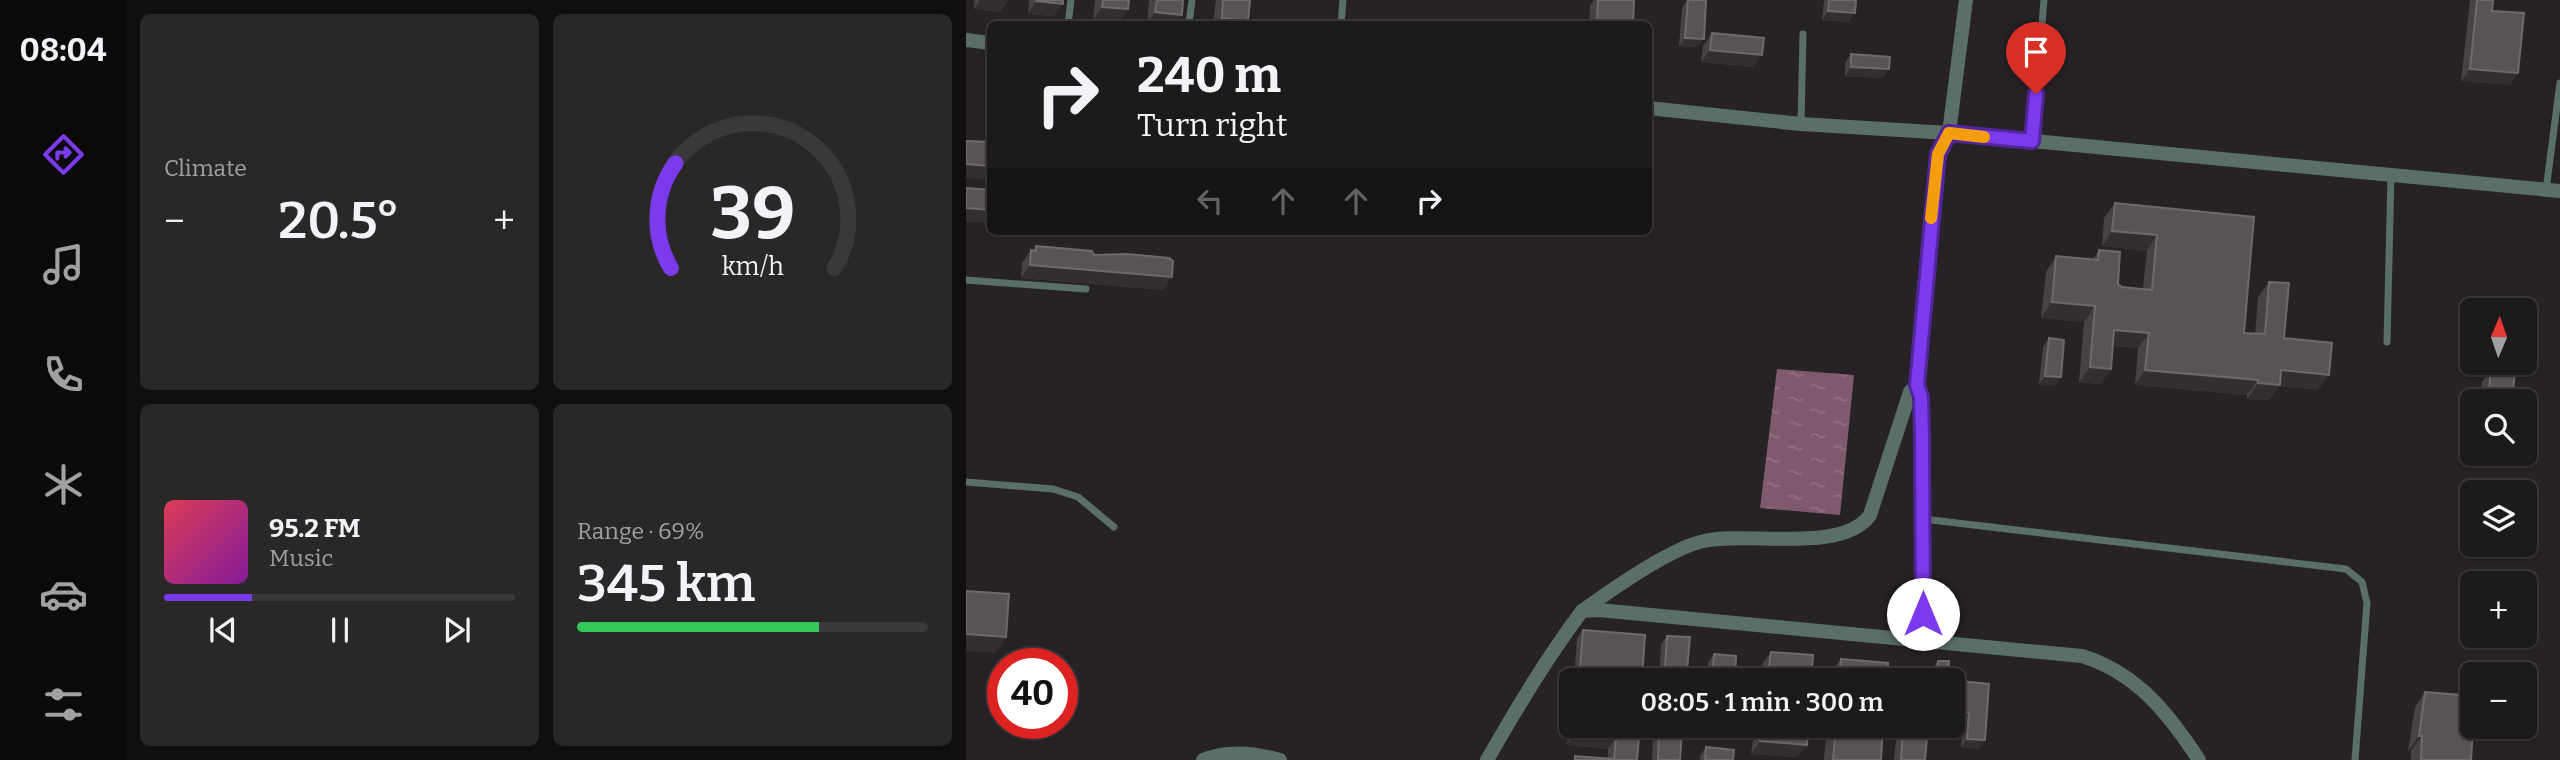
<!DOCTYPE html>
<meta charset="utf-8">
<style>
:root{--surface:#1d1a1c;--page:#2a2729;--text:#f1f3f6;--muted:#a0a1a3;--line:#3b383b;--accent:#7c3aed}
body{margin:0;font-family:Bitter,serif;background:var(--page);color:var(--text);height:100vh;display:flex;flex-direction:column;font-size:26px;white-space:nowrap}
*{box-sizing:border-box;margin:0}
p{font-size:23px;color:var(--muted)}
.icon{flex:none;width:38px;height:38px;fill:none;stroke:currentColor;stroke-width:2;stroke-linecap:round;stroke-linejoin:round}
.map{position:relative;flex:1;overflow:hidden}
.side{display:flex;flex-direction:column;gap:14px;padding:14px;background:#100e0f;width:840px}
.side>*{flex:none}
.hud{position:absolute;left:21px;top:21px;width:665px;height:214px;border-radius:10px;box-shadow:0 2px 5px #0004,0 0 0 2px var(--line);background:#1d1a1c;color:var(--text);overflow:hidden}
.needle{width:46px;rotate:2deg}
.controls{position:absolute;left:1494px;top:298px;display:grid;gap:14px}
.controls a{display:grid;place-items:center;width:77px;height:77px;border-radius:10px;background:var(--surface);box-shadow:0 2px 5px #0004,0 0 0 2px var(--line);font-size:35px}
.speed{position:absolute;left:21px;top:648px;display:flex;gap:14px;font-size:35px;font-weight:700;text-align:center}
.speed>*{display:grid;place-content:center;width:91px;height:91px;border-radius:50%;background:var(--surface);box-shadow:0 2px 5px #0004,0 0 0 2px var(--line);line-height:1}
.speed .limit{border:10px solid #d22;background:#fff;color:#111}
.pin{position:absolute;display:grid;place-items:center;width:60px;height:60px;color:#fff;margin:-72px -30px;border-radius:50% 50% 50% 0;rotate:-45deg;box-shadow:0 0 7px #0007}
.pin .icon{rotate:45deg}
.me{position:absolute;width:77px;margin:-38px;rotate:0deg;stroke-linejoin:round;filter:drop-shadow(0 0 5px #0008)}
.turn{display:flex;align-items:center;gap:24px;height:147px;padding:0 35px;font-size:32px}
.turn .icon{width:91px;height:91px;stroke-width:2.5}
.turn b{display:block;font-size:49px;line-height:60px}
.lanes{display:flex;align-items:center;height:66px;padding:0 35px;background:#0003;justify-content:center;gap:35px;direction:ltr}
.lanes .off{opacity:.35}
.big{font-size:52px;font-weight:600;line-height:1.1}
.side .card{flex:1;display:flex;flex-direction:column;justify-content:center;gap:10px;min-width:0;padding:0 24px;border-radius:10px;background:var(--page)}
.side .dial{align-items:center;gap:0}
.dial svg{height:182px;overflow:visible;fill:none;stroke:var(--line);stroke-width:7;stroke-linecap:round;text-anchor:middle}
.dial text{fill:var(--text);stroke:none}
.song{display:flex;align-items:center;gap:21px}
.cover{width:84px;height:84px;border-radius:10px;background:linear-gradient(135deg,hsl(350 70% 55%),hsl(290 70% 35%))}
.played{height:7px;border-radius:4px;background:linear-gradient(90deg,var(--accent) 25%,var(--line) 25%)}
.keys{display:flex;justify-content:space-around;direction:ltr}
.heat{display:flex;justify-content:space-between;align-items:center;font-size:38px;direction:ltr}
.charge{height:10px;border-radius:5px;background:linear-gradient(90deg,#34c759 69%,var(--line) 0)}
.side .tiles{flex:1;display:grid;gap:14px;grid-template-columns:repeat(2,1fr)}
.trip{position:absolute;left:593px;top:668px;width:406px;height:70px;border-radius:10px;background:var(--surface);box-shadow:0 2px 5px #0004,0 0 0 2px var(--line);font-weight:600;line-height:70px;text-align:center}
main{display:flex;flex:1;min-height:0}
.tabs{display:flex;flex-direction:column;width:126px;justify-content:space-around;align-items:center;background:#0c0a0b;color:var(--muted)}
.tabs .icon{width:49px;height:49px}
.tabs .active{color:var(--accent)}
.tabs b{font-size:32px;color:var(--text)}
.map>svg:first-child{display:block}
</style>
<main>
<nav class="tabs">
<b>08:04</b>
<svg class="icon active" aria-label="directions" viewBox="0 0 24 24"><path d="M12 3l9 9-9 9-9-9zM9 14v-3h6M13 9l2 2-2 2"/></svg>
<svg class="icon" aria-label="music" viewBox="0 0 24 24"><path d="M9 18V5l10-2v13"/><circle cx="6" cy="18" r="3"/><circle cx="16" cy="16" r="3"/></svg>
<svg class="icon" aria-label="phone" viewBox="0 0 24 24"><path d="M5 4h4l2 5-3 2q2 4 5 5l2-3 5 2v4C11 20 4 13 5 4z"/></svg>
<svg class="icon" aria-label="climate" viewBox="0 0 24 24"><path d="M12 3v18M4 7l16 10M4 17L20 7"/></svg>
<svg class="icon" aria-label="car" viewBox="0 0 24 24"><path d="M5 17H2v-5l4-1 3-4h7l3 4 3 1v5h-3M9 17h6M6 11h13"/><circle cx="7" cy="17" r="2"/><circle cx="17" cy="17" r="2"/></svg>
<svg class="icon" aria-label="filters" viewBox="0 0 24 24"><path d="M4 7h16M4 17h16"/><circle cx="9" cy="7" r="2"/><circle cx="15" cy="17" r="2"/></svg>
</nav>
<section class="side">
<div class="tiles">
<div class="card"><p>Climate</p>
<div class="heat"><a>−</a><b class="big">20.5°</b><a>+</a></div>
</div>
<div class="card dial"><svg viewBox="0 0 100 80">
<path d="M14 69A42 42 0 1 1 86 69"/>
<path d="M14 69A42 42 0 0 1 16 23" stroke="#7c3aed"/>
<text x="50" y="56" font-size="32" font-weight="700">39</text>
<text x="50" y="72" font-size="11">km/h</text>
</svg></div>
<div class="card">
<div class="song"><i class="cover"></i><div><b>95.2 FM</b><p>Music</p></div></div>
<div class="played"></div>
<div class="keys"><svg class="icon" aria-label="previous" viewBox="0 0 24 24"><path d="M18 5L8 12l10 7zM5 5v14"/></svg><svg class="icon" aria-label="pause" viewBox="0 0 24 24"><path d="M8 5v14M16 5v14"/></svg><svg class="icon" aria-label="next" viewBox="0 0 24 24"><path d="M6 5l10 7-10 7zM19 5v14"/></svg></div>
</div>
<div class="card"><p>Range · 69%</p><b class="big">345 km</b><div class="charge"></div></div>
</div>
</section>
<div class="map">
<svg width="1594" height="760" viewBox="0 0 1594 760">
<defs>
<pattern id="water-ripples" width="26" height="14" patternUnits="userSpaceOnUse" patternTransform="scale(1.75)"><rect width="26" height="14" fill="#7f596d"/><path d="M2 4q2-2 4 0t4 0M15 11q2-2 4 0t4 0" fill="none" stroke="#917182"/></pattern>
</defs>
<rect width="100%" height="100%" fill="#272225"/>
<path fill="url(#water-ripples)" d="M811,369L888,375L874,515L794,508Z"/>
<g fill="none" stroke-linecap="round" stroke-linejoin="round">
<path stroke="#5a6f68" stroke-width="7" d="M102,24L105,0
M223,24L226,0
M375,24L377,0
M835,123L837,34
M1066,141L1078,0
M1580,190L1594,83
M0,280L120,289
M1421,342L1425,175
M0,482L87,489L112,497L148,527
M957,519L1380,569L1396,582L1401,603L1389,760"/>
<path stroke="#5a6f68" stroke-width="14" d="M0,40L24,43
M682,108L835,124L983,133L1594,191
M616,611C645,590 704,548 738,541C781,531 877,554 904,515L944,392L951,385
M237,760C261,750 290,753 314,760"/>
<path stroke="#5a6f68" stroke-width="14" d="M956,642V436L955,397L951,385L955,320L970,165L983,133L1000,0
M521,760C551,708 580,659 616,611L633,610L1116,656C1171,673 1203,714 1233,760"/>
</g>
<path fill="#484245" d="M8,0H42L34,12L8,9Z
M63,0H97L88,16L62,14Z
M129,0H163L154,22L127,20Z
M183,0H217L209,24H181Z
M250,0H284L282,21L279,24H247Z
M628,0H668L667,24H623L624,6Z
M721,0H740L732,47L713,46L716,8Z
M858,0H890L883,22L856,20Z
M1504,0H1527L1526,11L1552,73L1544,85L1495,81Z
M746,33L787,67L735,62L737,46Z
M885,54L917,78L879,76V63Z
M1149,203L1288,217L1278,333L1289,334L1292,297L1303,282L1318,338L1352,390L1313,386L1303,400L1281,399V395L1169,385L1172,348L1147,346L1145,369L1134,384L1113,382L1118,322L1075,318L1080,272L1090,256L1127,259L1133,250L1152,284L1156,287L1177,289L1181,251L1136,246L1138,218Z
M70,246L128,255L197,290L55,278L56,263L65,250H67Z
M1083,338L1089,386L1073,385L1077,347Z
M1525,369L1546,401H1514L1516,382Z
M1510,453H1542L1533,467L1509,465Z
M617,630L676,680L680,681H608L611,638Z
M701,636L720,681H693L695,644Z
M805,652L845,681H794L796,664Z
M748,654L769,681H741L742,663Z
M875,659L921,681H865V673Z
M972,661L982,674L979,679L968,678L969,665Z
M995,681L1013,749L995,747L997,721L987,720L989,690Z
M1459,692L1505,760H1445V751H1442L1449,707Z
M606,725V726H674L671,760H607L609,756L642,758V749L601,745L602,731Z
M789,726H842L832,757L785,754Z
M861,726H917L915,760H858Z
M943,726H962L959,760H928L930,739L937,728L943,729Z
M693,728L714,760H686L687,737Z
M740,747L767,760H734V756Z"/>
<path fill="#342e31" d="M14,0H42L34,12L8,9Z
M70,1L97,4L88,16L62,14Z
M136,7L162,9L154,22L127,20Z
M862,11L889,13L883,22L856,20Z
M189,12L216,15L209,24H181Z
M256,18L282,21L279,24H251Z
M719,38L738,39L732,47L713,46Z
M744,50L796,55L787,67L735,62Z
M885,67L923,69L917,78L879,76Z
M1504,69L1552,73L1544,85L1495,81Z
M0,164L24,166V179L0,178Z
M0,208L24,210V223L0,222Z
M1146,231L1191,235L1181,251L1136,246Z
M64,265L206,277L197,290L55,278Z
M1086,302L1129,306L1118,322L1075,318Z
M1148,330L1183,333L1172,348L1137,345Z
M1124,367L1145,369L1134,384L1113,382Z
M1179,370L1292,380L1281,395L1169,385Z
M1315,370L1363,375L1352,390L1313,386L1303,400L1281,399L1292,383Z
M1079,376L1095,377L1089,386L1073,385Z
M1517,453H1531L1542,454L1533,467L1509,465Z
M0,634L40,637L29,653L0,651Z
M971,674H982L979,679L968,678Z
M992,712L1003,713L997,721L987,720Z
M740,726H762L761,728Z
M608,734L650,738L642,749L601,745Z
M1453,736H1456L1445,751H1442Z
M1001,739L1019,740L1013,749L995,747Z
M794,741L841,745L832,757L785,754Z"/>
<path fill="#595356" stroke="#6e696c" stroke-width="2" d="M70,0H97V4L70,1Z
M137,0H163L162,9L136,7Z
M191,0H217L216,15L189,12Z
M257,0H284L282,21L256,18Z
M632,0H668L667,24H631Z
M722,0H740L738,39L719,38Z
M863,0H890L889,13L862,11Z
M1511,0H1527L1526,11L1558,13L1552,73L1504,69Z
M746,33L798,38L796,55L744,50Z
M885,54L924,57L923,69L885,67Z
M0,141L24,142V166L0,164Z
M0,188L24,190V210L0,208Z
M1149,203L1288,217L1278,333L1299,334L1303,282L1323,283L1318,338L1366,343L1363,375L1315,370L1314,385L1292,383V380L1179,370L1183,333L1148,330L1145,369L1124,367L1129,306L1086,302L1090,256L1132,260L1133,250L1154,252L1152,284L1156,287L1186,290L1191,235L1146,231Z
M70,246L126,251L128,255L161,254L203,258L207,261L206,277L64,265L65,250L70,251Z
M1083,338L1098,340L1095,377L1079,376Z
M1525,369L1549,371L1546,401H1522Z
M0,591L43,594L40,637L0,634Z
M617,630L679,635L676,680L680,681H613Z
M701,636L724,637L720,681H698Z
M805,652L847,655L845,681H801Z
M748,654L770,656L769,681H746Z
M875,659L922,663L921,681H873Z
M972,661H983L982,674H971Z
M995,681L1023,684L1019,740L1001,739L1003,713L992,712Z
M1459,692L1507,696V726L1505,760H1455L1456,736H1453Z
M609,726H674L671,760H609V756L648,759L650,738L608,734Z
M796,726H842L841,745L794,741Z
M870,726H917L915,760H867Z
M950,726H962L959,760H935L937,728L949,729Z
M693,728L716,730L714,760H692Z
M740,747L768,750L767,760H739Z"/>
<g fill="none" stroke-linecap="round" stroke-linejoin="round">
<defs>
<path id="route" d="M957,614L956,436L955,397L951,385L972,154L983,133L1066,141L1070,94"/>
</defs>
<use href="#route" stroke="#51269a" stroke-width="18"/>
<use href="#route" stroke="#7c3aed" stroke-width="12"/>
<path stroke="#f59e0b" stroke-width="12" d="M965,218L972,154L983,133L1018,137"/>
</g>
</svg>
<div class="controls">
<a><svg class="needle" viewBox="-14 -14 28 28"><path d="M0-13l5 13h-10z" fill="#e53935"/><path d="M0 13l5-13h-10z" fill="#a0a1a3"/></svg></a>
<a><svg class="icon" aria-label="search" viewBox="0 0 24 24"><circle cx="10" cy="10" r="6"/><path d="M15 15l6 6"/></svg></a>
<a><svg class="icon" aria-label="layers" viewBox="0 0 24 24"><path d="M12 4l9 5-9 5-9-5zM3 14l9 5 9-5"/></svg></a>
<a>+</a>
<a>−</a>
</div>
<div class="speed"><div class="limit">40</div></div>
<div class="pin" style="left:1070px;top:94px;background:#d93025"><svg class="icon" aria-label="arrive" viewBox="0 0 24 24"><path d="M6 21V4h12l-3 4 3 4H6"/></svg></div>
<svg class="me" style="left:957px;top:614px" viewBox="-20 -20 40 40"><circle r="19" fill="#fff"/><path d="M0-13L10 11 0 6-10 11z" fill="#7c3aed"/></svg>
<div class="trip">08:05 · 1 min · 300 m</div>
<div class="hud">
<div class="turn"><svg class="icon" aria-label="right" viewBox="0 0 24 24"><path d="M7 20v-9h11M14 6l5 5-5 5"/></svg><div><b>240 m</b>Turn right</div></div>
<div class="lanes"><svg class="icon off" aria-label="left" viewBox="0 0 24 24"><path d="M17 20v-9H6M10 6l-5 5 5 5"/></svg><svg class="icon off" aria-label="ahead" viewBox="0 0 24 24"><path d="M12 20V5M6 11l6-6 6 6"/></svg><svg class="icon off" aria-label="ahead" viewBox="0 0 24 24"><path d="M12 20V5M6 11l6-6 6 6"/></svg><svg class="icon" aria-label="right" viewBox="0 0 24 24"><path d="M7 20v-9h11M14 6l5 5-5 5"/></svg></div>
</div>
</div>
</main>
